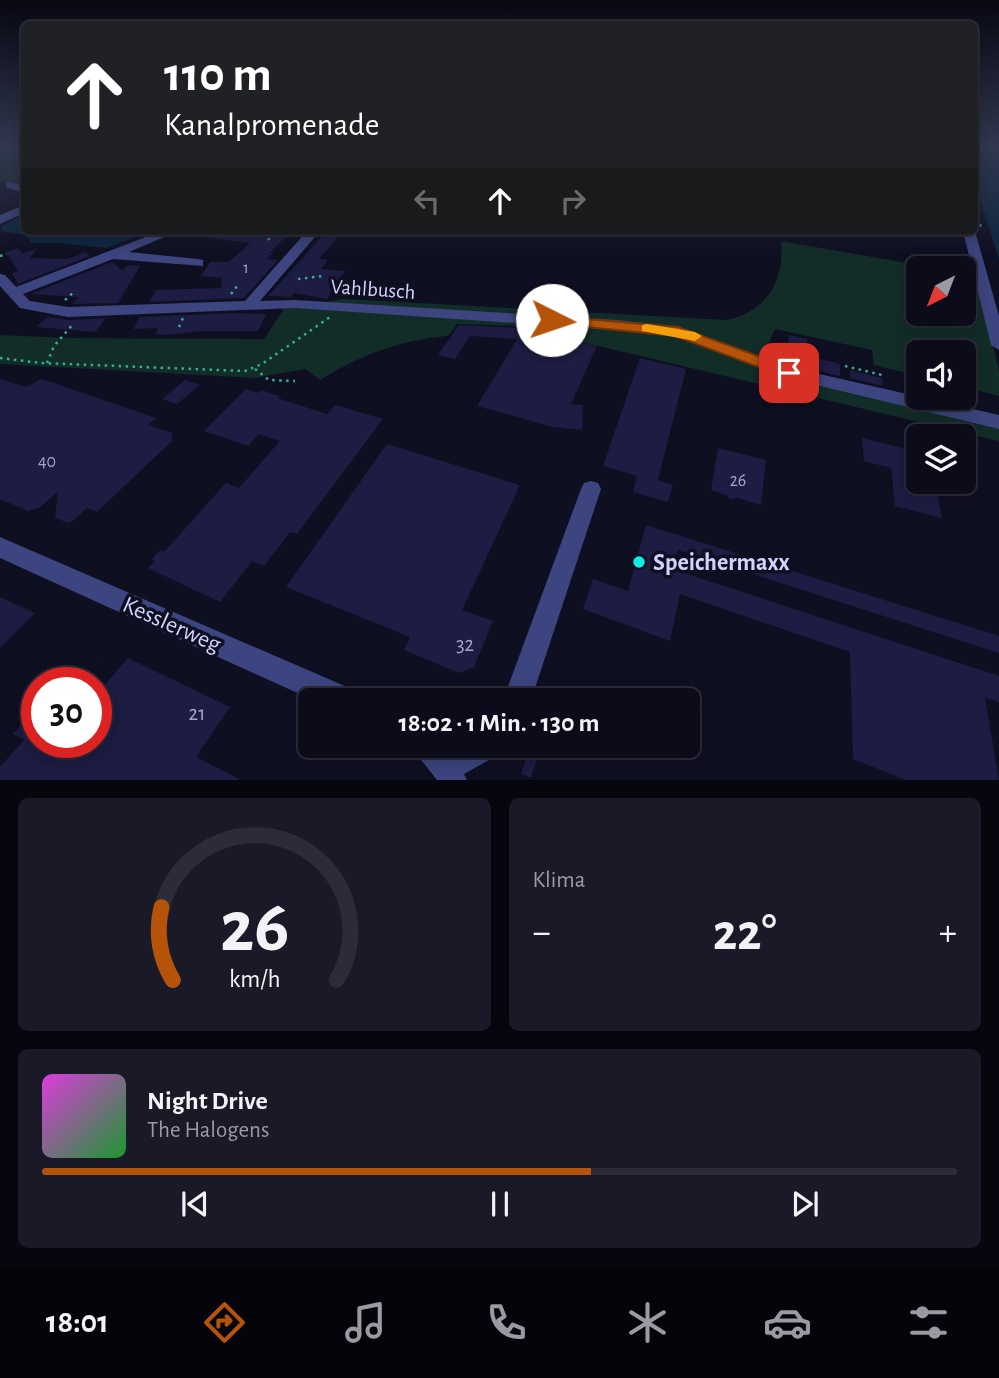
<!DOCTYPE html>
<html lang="de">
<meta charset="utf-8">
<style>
:root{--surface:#0b0b1a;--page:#191927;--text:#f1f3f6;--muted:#9a9ba2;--line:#2b2b39;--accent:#b45309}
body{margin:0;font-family:"Alegreya Sans",sans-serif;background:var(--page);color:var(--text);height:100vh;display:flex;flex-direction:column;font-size:26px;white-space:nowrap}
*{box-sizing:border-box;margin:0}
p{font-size:23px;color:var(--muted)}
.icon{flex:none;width:38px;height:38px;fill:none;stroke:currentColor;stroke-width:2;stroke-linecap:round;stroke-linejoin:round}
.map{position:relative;height:780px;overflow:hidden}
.drawer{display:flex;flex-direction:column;gap:18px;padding:18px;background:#06060e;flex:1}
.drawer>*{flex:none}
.hud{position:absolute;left:21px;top:21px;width:957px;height:214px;border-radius:10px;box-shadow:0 4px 18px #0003,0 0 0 2px var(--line);background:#202124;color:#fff;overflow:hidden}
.needle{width:46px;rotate:222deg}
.buttons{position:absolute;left:906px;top:256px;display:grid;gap:14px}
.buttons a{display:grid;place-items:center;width:70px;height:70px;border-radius:10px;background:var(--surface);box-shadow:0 4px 18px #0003,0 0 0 2px var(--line);font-size:35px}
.speed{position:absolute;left:21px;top:667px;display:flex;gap:14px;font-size:35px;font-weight:700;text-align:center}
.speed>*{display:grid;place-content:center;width:91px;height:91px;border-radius:50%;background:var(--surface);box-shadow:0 4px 18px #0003,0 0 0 2px var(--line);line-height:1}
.speed .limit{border:10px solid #d22;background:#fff;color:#111}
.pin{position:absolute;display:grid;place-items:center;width:60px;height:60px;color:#fff;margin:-30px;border-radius:14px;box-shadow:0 4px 10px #0006}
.me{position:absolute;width:77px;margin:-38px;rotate:94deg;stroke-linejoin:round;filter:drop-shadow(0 0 5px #0008)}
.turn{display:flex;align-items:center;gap:24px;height:147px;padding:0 28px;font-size:32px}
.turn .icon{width:91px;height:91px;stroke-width:2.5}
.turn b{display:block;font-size:49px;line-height:60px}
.lanes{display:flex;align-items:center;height:66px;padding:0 28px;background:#0003;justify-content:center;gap:35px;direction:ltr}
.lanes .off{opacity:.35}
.big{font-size:52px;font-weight:600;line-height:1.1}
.drawer .tile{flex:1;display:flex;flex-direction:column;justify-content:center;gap:10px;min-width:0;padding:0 24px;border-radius:10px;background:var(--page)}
.drawer .dial{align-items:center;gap:0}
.dial svg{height:182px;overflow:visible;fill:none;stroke:var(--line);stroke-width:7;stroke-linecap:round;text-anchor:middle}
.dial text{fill:var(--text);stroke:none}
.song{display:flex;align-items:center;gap:21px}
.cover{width:84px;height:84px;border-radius:10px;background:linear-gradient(135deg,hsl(300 70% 55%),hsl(130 70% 35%))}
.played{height:7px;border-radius:4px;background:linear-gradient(90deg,var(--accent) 60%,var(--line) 60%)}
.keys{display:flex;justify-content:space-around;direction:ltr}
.heat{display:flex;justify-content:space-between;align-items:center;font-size:38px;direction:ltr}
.drawer .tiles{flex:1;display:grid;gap:18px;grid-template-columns:1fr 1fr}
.tile:last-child{grid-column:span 2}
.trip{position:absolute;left:298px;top:688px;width:402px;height:70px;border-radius:10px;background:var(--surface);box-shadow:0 4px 18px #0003,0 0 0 2px var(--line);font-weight:600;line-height:70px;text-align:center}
.dock{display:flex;height:112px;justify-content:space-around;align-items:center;background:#04040a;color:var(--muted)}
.dock .icon{width:49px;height:49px}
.dock .on{color:var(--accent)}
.dock b{font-size:32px;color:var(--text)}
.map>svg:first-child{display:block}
</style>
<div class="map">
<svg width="999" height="780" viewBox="0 0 999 780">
<rect width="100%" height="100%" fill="#0f0f22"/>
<path fill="#122c27" d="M0,147H24V188L0,181Z
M781,241L936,268H919V313H964V273L976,275L999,371V396L964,387V352H919V376L874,365L872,350L775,329L763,357L797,370L999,420V441L514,326L457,324L448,336C399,340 361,355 320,380L305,369L255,378L0,364V335L68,338L264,339L285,307L344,299L727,320C767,311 785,281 781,241Z"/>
<path fill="#0c263e" d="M975,147H999V259L975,184Z
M24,215V231L151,232L105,248L59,243H31L25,235L0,231L2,226Z"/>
<path fill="#1d1c42" d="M209,231H261L260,233L286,237L269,253H273L267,259L278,260L244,298L149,302L156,290L221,288L222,278L201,276L210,262H229L250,243L209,238Z
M327,231H343L319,259L328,260L321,269L345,271L327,299L294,293L291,297L268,296Z
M18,248L22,253L37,249L30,258L68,259L85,252L90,256L18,284L12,273L18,271L6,252Z
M112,262L122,270L128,265L140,266L118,303L72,304L78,297L31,294Z
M235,313L266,314L258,331H202L166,335L155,334L158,328L133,329L140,317Z
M48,317L68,320L106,318L95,332L36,327Z
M459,325L520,328L597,346L571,404L583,405L582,430L553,427L477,406L517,339L470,336L455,359L438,355Z
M789,335L807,339L806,356L787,351Z
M808,356L840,364V376L807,368Z
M640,358L686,369L658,480L673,485L668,502L633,492L637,476L603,466Z
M850,370L882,378L883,386L850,378Z
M0,379L26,387L42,379L156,418L148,425L172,433V441L97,512L87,508L73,521L67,523L55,517L58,492L39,508L28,511L0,499Z
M185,380L200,385L177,404L162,399Z
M246,389L258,393L261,390L280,396L277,398L327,414L335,405L383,419L297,534L290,532L264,566L252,561L220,602L148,568L155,561L152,559L160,550L164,552L226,483L239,488L280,441L259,434L248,446L204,431Z
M862,438L919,452V481H935L942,518L895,506L891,468L864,461Z
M387,444L520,485L462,610L493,621L474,667L459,673L404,650L410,637L286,587Z
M718,448L766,460L761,505L738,498L730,499L726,495L711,490Z
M646,525L999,636V653L678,550L672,569L999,676V702L985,698L999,780H906L853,759L850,652L680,594L670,641L583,609L593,579L628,591Z
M0,597L35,613L0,648Z
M128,658L230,707L196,757L241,780H0V767L24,740L13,734L37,707V742H96V695Z
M530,746H541L531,778L521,774Z"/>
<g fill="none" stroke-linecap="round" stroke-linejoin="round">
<path stroke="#35af93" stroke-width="2" stroke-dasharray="2.5 3.5" stroke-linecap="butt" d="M975,207L981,227
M341,231H361
M268,240L276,231"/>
<path stroke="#35af93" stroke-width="2.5" stroke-dasharray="2.5 4.5" stroke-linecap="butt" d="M0,256L7,254
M298,279L323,276
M231,294L238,285
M65,300L74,292
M179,327L183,318
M0,358L41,363L245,371L262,364L330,317
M47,363L54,346L74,323
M845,366L882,375
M255,369L269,380L295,381"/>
<path fill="#3c457f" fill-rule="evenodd" d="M10,182L24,186V193L6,187V183Z
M24,205V213L0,224V215Z
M161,231H178L129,252L198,259L203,260V266L113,259L23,294L30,301L68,307L245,301L307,231H320L260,301L295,300L617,320L678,327L793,368L999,415V429L783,377L675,336L617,330L295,308L68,317L20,308L0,286V274L5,275L16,287Z
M963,231H975L999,316V350L991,345Z
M591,481L598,483L601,489L531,700H503L581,489L584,483Z
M0,537L354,690L358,700H313L0,558Z
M414,746H447L451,749L458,746H500L496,756L464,774L467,780H437L418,756Z"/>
</g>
<linearGradient id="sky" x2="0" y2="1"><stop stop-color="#080813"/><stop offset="0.57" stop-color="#31374f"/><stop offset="1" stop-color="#31374f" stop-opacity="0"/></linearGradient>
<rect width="999" height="256" fill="url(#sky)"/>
<path fill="#b45309" stroke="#753606" stroke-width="2" d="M552,316L678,327L794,369L797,373L794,376H783L675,336L548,323V317Z"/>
<path fill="#f59e0b" d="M647,324L695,332L702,336L695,341L642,331V325Z"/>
<circle fill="#0cefe1" stroke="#0f0f22" stroke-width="2.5" cx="639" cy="562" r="7"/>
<g text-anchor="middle" stroke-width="7" stroke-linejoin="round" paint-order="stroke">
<g font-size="16" fill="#a5a6ce">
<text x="246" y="273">1</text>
</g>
<g font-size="18" fill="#a5a6ce">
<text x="47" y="467">40</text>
<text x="738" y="486">26</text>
</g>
<g font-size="21" fill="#d2d4fd" stroke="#0f0f22">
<text transform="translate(373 289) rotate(4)" y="7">Vahlbusch</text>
</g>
<g font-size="21" fill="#a5a6ce">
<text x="465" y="651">32</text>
<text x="197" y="720">21</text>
</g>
<g font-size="24" font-weight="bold" fill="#d2d4fd" stroke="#0f0f22" text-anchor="start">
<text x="653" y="570">Speichermaxx</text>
</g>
<g font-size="24" fill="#d2d4fd" stroke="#0f0f22">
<text transform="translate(172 624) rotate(24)" y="8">Kesslerweg</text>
</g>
</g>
</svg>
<div class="buttons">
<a><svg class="needle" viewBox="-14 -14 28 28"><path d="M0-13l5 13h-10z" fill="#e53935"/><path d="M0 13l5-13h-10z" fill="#9a9ba2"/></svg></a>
<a><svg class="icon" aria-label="sound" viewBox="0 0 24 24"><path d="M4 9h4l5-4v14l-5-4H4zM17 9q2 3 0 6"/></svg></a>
<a><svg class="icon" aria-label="layers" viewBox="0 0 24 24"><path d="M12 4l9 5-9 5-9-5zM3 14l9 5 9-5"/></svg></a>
</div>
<div class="speed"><div class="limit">30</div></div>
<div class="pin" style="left:789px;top:373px;background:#d93025"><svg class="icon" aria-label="arrive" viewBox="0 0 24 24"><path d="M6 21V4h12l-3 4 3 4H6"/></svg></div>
<svg class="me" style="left:552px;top:320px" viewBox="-20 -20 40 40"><circle r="19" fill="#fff"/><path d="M0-13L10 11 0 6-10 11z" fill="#b45309"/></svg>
<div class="trip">18:02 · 1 Min. · 130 m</div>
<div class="hud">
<div class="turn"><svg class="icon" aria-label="ahead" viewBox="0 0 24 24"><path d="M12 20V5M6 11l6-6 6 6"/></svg><div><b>110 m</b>Kanalpromenade</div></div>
<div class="lanes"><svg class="icon off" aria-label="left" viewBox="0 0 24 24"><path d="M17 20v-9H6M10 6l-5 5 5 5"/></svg><svg class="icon" aria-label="ahead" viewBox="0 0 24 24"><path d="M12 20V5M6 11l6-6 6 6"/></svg><svg class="icon off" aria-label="right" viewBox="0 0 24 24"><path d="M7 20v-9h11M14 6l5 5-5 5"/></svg></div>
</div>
</div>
<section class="drawer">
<div class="tiles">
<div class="tile dial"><svg viewBox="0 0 100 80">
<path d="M14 69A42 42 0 1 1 86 69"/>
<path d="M14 69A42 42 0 0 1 9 37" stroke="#b45309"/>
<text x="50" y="56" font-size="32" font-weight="700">26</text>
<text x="50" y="72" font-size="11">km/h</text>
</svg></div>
<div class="tile"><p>Klima</p>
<div class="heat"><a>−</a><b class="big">22°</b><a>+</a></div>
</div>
<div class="tile">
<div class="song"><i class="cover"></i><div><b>Night Drive</b><p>The Halogens</p></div></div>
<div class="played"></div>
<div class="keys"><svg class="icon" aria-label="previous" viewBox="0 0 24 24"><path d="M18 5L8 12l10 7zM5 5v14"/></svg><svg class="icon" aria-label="pause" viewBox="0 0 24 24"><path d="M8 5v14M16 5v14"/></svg><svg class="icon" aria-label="next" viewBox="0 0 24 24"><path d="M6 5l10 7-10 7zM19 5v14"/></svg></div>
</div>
</div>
</section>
<nav class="dock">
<b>18:01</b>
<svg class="icon on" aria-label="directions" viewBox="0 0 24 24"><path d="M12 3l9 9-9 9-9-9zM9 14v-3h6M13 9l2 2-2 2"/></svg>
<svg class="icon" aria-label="music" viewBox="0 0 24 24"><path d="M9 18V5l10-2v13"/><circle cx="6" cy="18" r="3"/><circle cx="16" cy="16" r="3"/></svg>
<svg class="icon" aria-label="phone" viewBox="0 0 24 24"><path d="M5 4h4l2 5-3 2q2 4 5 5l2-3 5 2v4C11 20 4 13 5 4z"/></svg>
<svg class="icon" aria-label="climate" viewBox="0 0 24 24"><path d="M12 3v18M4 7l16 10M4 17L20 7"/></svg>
<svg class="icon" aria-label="car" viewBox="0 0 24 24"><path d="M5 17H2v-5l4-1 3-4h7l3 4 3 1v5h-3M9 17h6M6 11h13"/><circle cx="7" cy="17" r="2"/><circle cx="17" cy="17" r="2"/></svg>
<svg class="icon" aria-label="filters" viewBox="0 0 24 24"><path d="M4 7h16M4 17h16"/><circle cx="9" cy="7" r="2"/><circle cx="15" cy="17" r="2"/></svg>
</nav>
